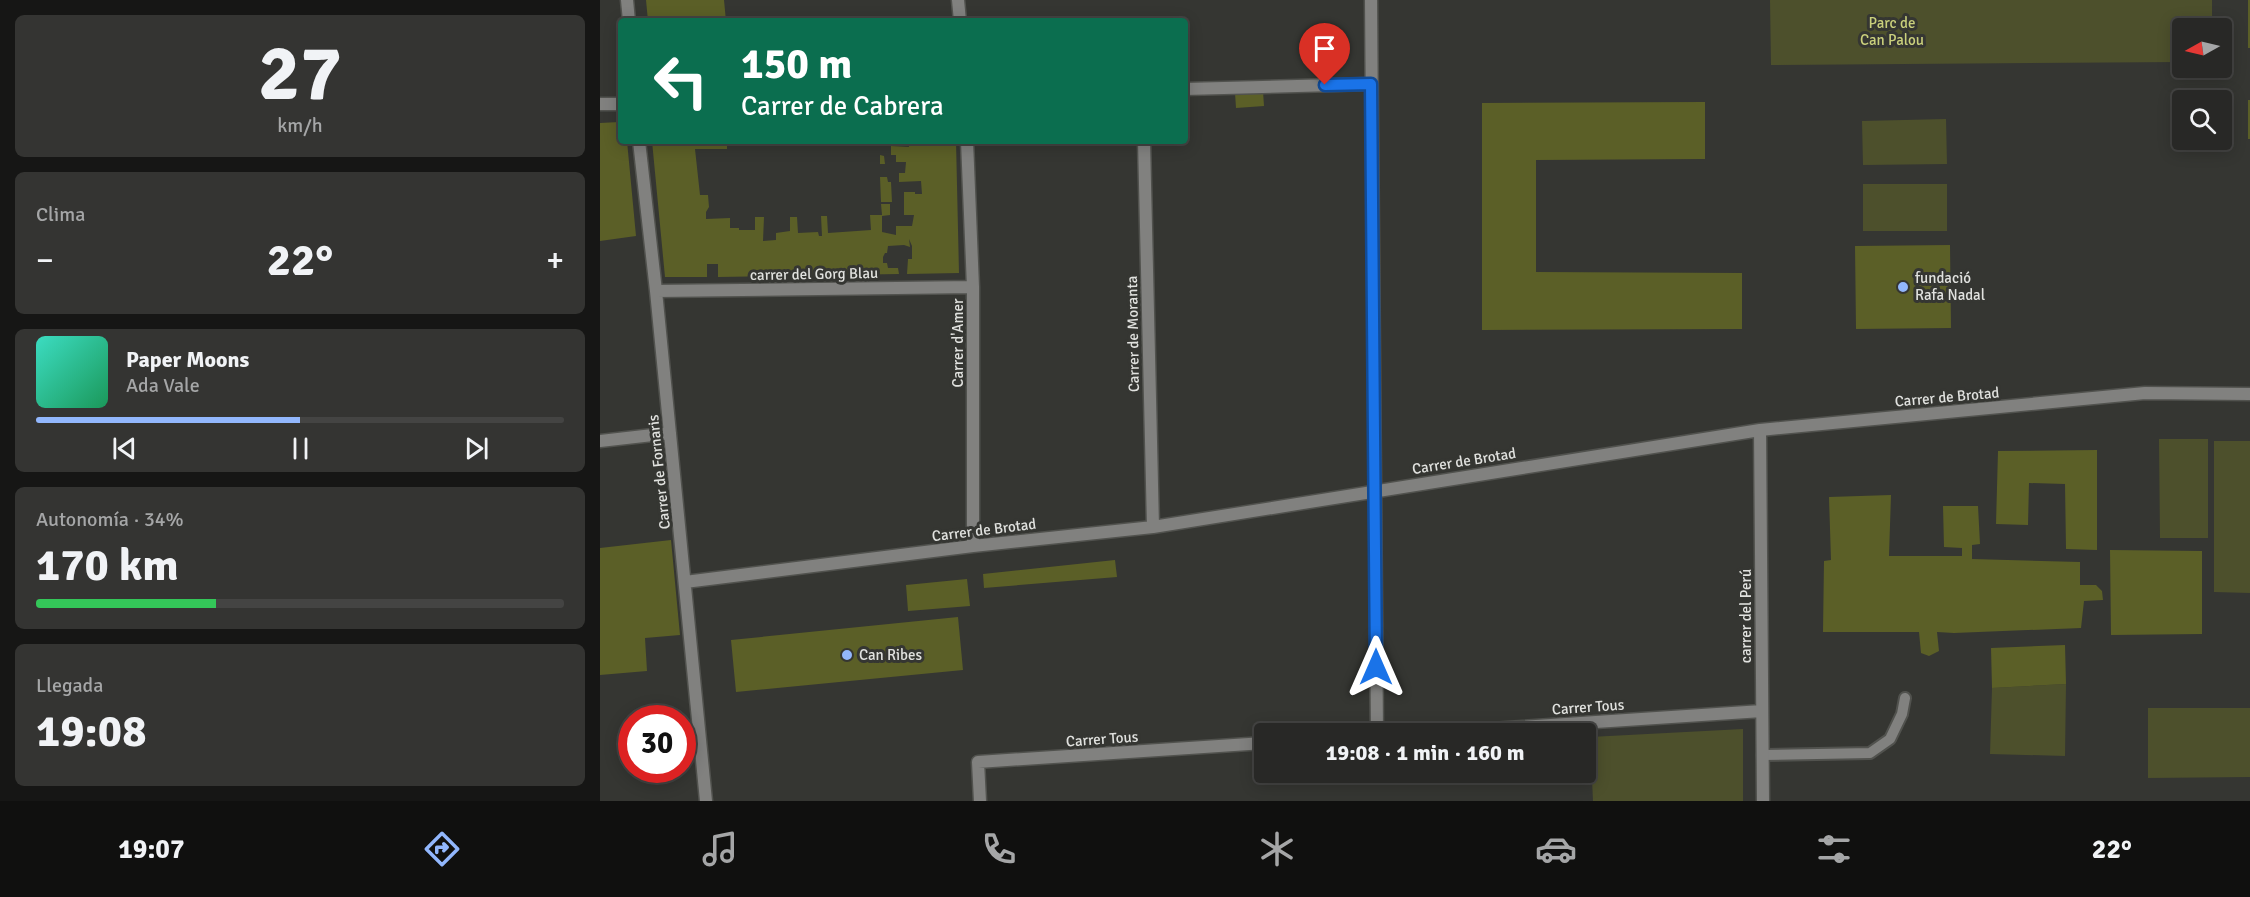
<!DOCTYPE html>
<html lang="es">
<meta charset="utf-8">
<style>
:root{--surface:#282826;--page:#343432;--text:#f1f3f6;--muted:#a5a6a7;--line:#444443;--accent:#92b7fd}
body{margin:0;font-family:Signika,sans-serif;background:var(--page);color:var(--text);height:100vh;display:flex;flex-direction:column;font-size:22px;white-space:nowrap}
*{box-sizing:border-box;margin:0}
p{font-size:20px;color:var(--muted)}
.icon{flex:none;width:33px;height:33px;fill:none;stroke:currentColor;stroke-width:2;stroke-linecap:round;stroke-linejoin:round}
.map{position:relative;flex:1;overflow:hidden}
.sheet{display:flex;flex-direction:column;gap:15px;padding:15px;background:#161615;width:600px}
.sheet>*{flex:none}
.top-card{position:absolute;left:18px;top:18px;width:570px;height:126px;border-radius:6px;box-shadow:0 3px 15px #0003,0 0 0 2px var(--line);background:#0b6e4f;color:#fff;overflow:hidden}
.needle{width:39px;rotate:262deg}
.buttons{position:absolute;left:1572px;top:18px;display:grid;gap:12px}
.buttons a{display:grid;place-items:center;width:60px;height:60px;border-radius:6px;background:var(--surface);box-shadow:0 3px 15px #0003,0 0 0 2px var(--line);font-size:30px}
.speed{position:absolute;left:18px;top:705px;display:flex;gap:12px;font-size:30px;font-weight:700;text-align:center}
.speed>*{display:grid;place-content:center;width:78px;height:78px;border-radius:50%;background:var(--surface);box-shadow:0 3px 15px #0003,0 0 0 2px var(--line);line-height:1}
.speed .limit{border:9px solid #d22;background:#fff;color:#111}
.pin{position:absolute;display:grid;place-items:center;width:51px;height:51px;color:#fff;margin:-62px -26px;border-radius:50% 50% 50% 0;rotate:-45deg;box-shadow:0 0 6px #0007}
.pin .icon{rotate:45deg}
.me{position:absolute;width:66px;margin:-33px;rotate:0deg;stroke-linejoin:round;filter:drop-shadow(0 0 4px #0008)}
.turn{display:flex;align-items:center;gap:21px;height:126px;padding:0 24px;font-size:27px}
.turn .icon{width:78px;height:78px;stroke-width:2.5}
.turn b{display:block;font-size:42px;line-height:51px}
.big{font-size:45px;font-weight:700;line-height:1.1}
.sheet .tile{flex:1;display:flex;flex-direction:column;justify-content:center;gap:9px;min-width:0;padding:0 21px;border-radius:9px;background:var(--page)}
.sheet .dial{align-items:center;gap:0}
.dial b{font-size:78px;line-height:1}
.song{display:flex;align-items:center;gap:18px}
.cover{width:72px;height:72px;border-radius:9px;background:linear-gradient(135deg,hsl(170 70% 55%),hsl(150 70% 35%))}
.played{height:6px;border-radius:3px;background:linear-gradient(90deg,var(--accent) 50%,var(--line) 50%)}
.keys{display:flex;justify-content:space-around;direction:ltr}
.heat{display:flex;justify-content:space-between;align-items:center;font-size:33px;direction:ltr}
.charge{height:9px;border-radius:4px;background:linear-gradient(90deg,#34c759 34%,var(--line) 0)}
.trip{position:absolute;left:654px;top:723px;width:342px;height:60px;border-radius:6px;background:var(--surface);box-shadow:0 3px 15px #0003,0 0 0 2px var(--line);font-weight:700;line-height:60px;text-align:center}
.menu{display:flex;height:96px;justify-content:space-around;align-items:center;background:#10100f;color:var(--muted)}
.menu .icon{width:42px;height:42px}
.menu .selected{color:var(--accent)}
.menu b{font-size:27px;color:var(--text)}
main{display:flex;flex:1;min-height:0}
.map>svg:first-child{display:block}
</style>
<main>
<section class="sheet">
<div class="tile dial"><b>27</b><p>km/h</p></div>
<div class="tile"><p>Clima</p>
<div class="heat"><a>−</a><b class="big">22°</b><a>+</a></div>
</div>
<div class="tile">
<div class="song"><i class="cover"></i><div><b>Paper Moons</b><p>Ada Vale</p></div></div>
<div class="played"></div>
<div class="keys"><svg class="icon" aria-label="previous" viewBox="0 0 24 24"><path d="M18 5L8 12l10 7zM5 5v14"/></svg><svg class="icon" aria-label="pause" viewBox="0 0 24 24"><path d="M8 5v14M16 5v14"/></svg><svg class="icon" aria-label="next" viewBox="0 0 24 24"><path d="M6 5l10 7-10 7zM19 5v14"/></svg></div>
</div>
<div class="tile"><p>Autonomía · 34%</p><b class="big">170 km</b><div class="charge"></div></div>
<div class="tile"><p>Llegada</p><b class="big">19:08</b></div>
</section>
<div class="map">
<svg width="1650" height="801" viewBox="0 0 1650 801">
<rect width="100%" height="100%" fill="#353632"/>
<path fill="#4d502c" d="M1170,0H1612V28H1582V62L1171,65Z
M1346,119L1347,164L1263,165L1262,121Z
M1263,184H1347V231H1263Z
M1559,439H1608V538H1560Z
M1614,441H1650V593L1614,592Z
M1466,684L1465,756L1390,754L1392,688Z
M1548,708H1650V777L1548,778Z
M1143,729V801H993L990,737Z"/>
<path fill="#5b5f27" d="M46,0H124L126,21H48Z
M1648,0H1650V48H1648Z
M663,91L664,106L636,108L635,93Z
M1648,100H1650V139H1648Z
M1105,102V159L936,160V272L1142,273V329L882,330V103Z
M19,122L21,125V141H27L36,236L0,241V123Z
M52,141H127V149H95L100,195H108L109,207L106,212V219L130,218V228H139V230H155V217H164L163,241L176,240V233L190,231V217H197L198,233L218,232L219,236H222L221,216H227L228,233L271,230L270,215H282L281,204H290V215L282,216V232L296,235V226H312L314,215H304V192H315V194H322L321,181L299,182V173H305L306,162H296V155H291V146L309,147L308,141H356L359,273L307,274L308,259H312V246L309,239L310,247L304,245L288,246L287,253H285L283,257V263H287L288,268H298L299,274L118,277V264H107V277H65Z
M280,155L284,156L285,164H280Z
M280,177H287L288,182H291L292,202H281Z
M1350,245L1351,328L1256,329L1255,246Z
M1497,450V550L1466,549L1465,484L1429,483L1428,525L1396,524L1398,451Z
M1291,495L1289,556H1362V548L1344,547L1343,506H1378L1380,544L1372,545V559L1480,562V585H1496L1502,591L1503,600L1484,601L1481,628L1354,633L1337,632L1339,651L1329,656L1321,653L1319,632H1223L1224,561L1231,560L1229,497Z
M71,540L80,635L45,638L47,671L0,675V548Z
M1510,550L1602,551V634L1511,635Z
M515,560L517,577L384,588L383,574Z
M367,579L370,606L308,611L306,585Z
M358,617L363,670L136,692L131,640Z
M1465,645L1466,684L1392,688L1391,648Z"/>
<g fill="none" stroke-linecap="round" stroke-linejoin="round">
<defs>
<path id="service" d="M1162,755L1270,753L1290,739L1302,714L1305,698"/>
<path id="minor" d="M27,0L29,21
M358,0L360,21
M771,0L777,734
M585,89L771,84
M0,104H21
M39,141L56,291L106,801
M367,141L373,287V546
M544,141L553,527
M56,291L373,287
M1160,430L1163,801
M0,441L70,433
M85,582L373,546L553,527L1160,430L1545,393L1650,394
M815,734L1162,711
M380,801L378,762L664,743"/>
</defs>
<use href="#service" stroke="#51524e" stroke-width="14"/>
<use href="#minor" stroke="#51524e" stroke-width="15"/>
<use href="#service" stroke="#81817f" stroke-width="10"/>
<use href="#minor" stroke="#81817f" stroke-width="12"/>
</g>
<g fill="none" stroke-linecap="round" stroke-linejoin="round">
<defs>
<path id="route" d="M725,85L771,84L776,667"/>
</defs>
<use href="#route" stroke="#114b97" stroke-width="15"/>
<use href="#route" stroke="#1a73e8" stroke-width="10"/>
</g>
<g fill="#92b7fd" stroke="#353632" stroke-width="2">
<circle cx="1303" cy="287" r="6"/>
<circle cx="247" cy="655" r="6"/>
</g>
<g text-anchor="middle" stroke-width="6" stroke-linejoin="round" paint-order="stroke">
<g font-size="15" fill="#cad07c" stroke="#353632">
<text x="1292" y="28">Parc de<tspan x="1292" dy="17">Can Palou</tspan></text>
</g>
<g font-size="15" fill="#e1e2df" stroke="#353632">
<text transform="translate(214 274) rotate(-1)" y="5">carrer del Gorg Blau</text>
<text transform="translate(533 334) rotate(-91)" y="5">Carrer de Moranta</text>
<text transform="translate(358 343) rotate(-90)" y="5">Carrer d'Amer</text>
<text transform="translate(1347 397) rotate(-5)" y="5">Carrer de Brotad</text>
<text transform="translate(864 461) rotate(-9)" y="5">Carrer de Brotad</text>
<text transform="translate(59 472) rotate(-96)" y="5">Carrer de Fornaris</text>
<text transform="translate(384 530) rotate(-7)" y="5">Carrer de Brotad</text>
<text transform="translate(1146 616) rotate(-90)" y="5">carrer del Perú</text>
<text transform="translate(988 707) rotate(-4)" y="5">Carrer Tous</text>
<text transform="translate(502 739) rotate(-4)" y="5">Carrer Tous</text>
</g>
<g font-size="15" fill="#e1e2df" stroke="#353632" text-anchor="start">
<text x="1315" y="283">fundació<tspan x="1315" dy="17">Rafa Nadal</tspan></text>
<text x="259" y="660">Can Ribes</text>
</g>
</g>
</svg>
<div class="buttons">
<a><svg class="needle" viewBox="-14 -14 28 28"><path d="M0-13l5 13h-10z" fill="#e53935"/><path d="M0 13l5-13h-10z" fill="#a5a6a7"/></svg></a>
<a><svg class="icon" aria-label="search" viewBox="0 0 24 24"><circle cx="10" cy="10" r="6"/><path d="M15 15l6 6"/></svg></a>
</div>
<div class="speed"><div class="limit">30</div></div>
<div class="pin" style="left:725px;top:85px;background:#d93025"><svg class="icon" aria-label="arrive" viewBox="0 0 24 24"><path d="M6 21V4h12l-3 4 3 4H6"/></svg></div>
<svg class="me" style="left:776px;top:667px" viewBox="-20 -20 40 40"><path d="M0-17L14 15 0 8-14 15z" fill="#1a73e8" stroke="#fff" stroke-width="4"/></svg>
<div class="trip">19:08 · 1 min · 160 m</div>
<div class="top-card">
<div class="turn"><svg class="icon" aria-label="left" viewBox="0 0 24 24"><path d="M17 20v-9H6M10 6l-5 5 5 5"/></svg><div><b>150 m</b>Carrer de Cabrera</div></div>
</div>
</div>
</main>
<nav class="menu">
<b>19:07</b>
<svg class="icon selected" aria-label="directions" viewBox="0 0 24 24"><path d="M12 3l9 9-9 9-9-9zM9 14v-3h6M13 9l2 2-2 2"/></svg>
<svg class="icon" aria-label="music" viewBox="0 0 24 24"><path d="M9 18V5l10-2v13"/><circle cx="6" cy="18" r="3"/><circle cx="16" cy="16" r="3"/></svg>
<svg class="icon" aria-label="phone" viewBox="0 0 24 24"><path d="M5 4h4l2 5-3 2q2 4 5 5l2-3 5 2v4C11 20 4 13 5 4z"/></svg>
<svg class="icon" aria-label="climate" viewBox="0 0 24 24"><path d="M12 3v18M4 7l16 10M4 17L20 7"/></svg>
<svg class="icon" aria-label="car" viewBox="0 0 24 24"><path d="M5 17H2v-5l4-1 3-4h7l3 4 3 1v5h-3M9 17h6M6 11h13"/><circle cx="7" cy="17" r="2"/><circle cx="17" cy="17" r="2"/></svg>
<svg class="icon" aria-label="filters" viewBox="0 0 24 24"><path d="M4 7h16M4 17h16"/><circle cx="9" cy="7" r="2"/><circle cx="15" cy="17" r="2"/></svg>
<b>22°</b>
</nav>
